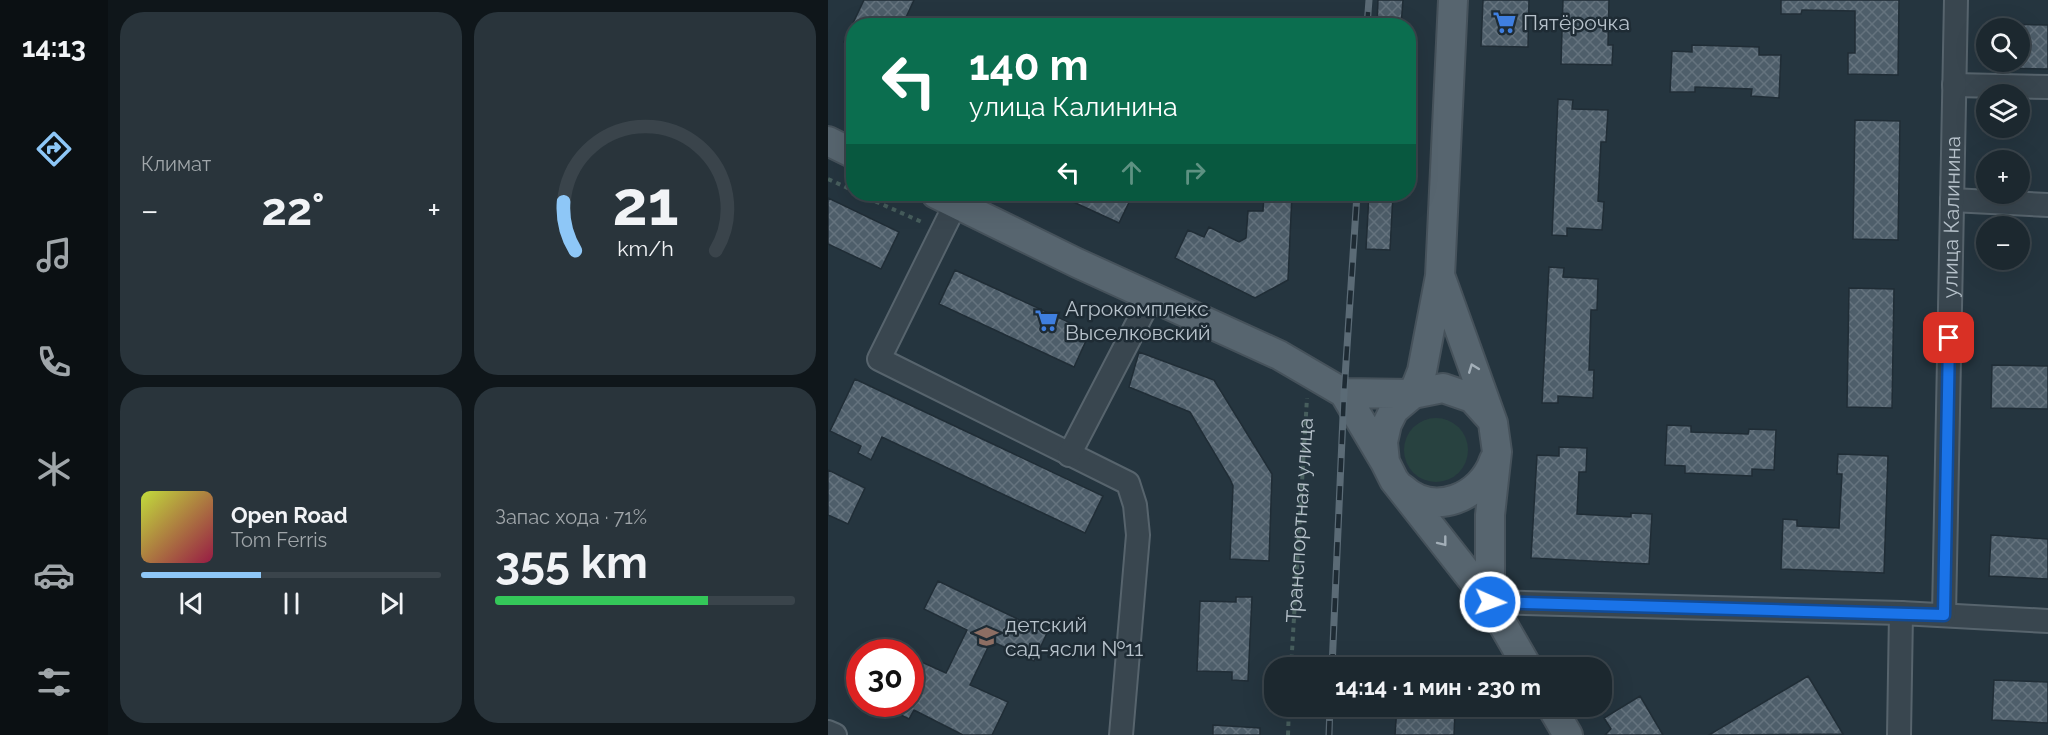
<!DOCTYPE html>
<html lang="ru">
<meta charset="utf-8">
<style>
:root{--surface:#1c282f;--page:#29343b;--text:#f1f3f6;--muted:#a0a6aa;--line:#3a444b;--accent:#8ec7f7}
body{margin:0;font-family:Raleway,sans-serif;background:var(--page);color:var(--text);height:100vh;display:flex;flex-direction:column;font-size:22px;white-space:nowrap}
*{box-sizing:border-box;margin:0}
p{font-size:20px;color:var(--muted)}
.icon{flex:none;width:33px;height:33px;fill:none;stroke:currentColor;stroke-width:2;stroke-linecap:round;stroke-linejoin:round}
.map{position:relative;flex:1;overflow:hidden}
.panel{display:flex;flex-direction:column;gap:12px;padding:12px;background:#0f161a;width:720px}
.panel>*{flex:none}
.hud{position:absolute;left:18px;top:18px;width:570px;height:183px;border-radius:24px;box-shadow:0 6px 24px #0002,0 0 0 2px var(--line);background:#0b6e4f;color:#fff;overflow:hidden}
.buttons{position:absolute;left:1148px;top:18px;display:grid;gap:12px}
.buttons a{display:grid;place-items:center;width:54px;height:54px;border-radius:50%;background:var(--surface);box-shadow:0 6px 24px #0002,0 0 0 2px var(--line);font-size:30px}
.speed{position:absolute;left:18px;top:639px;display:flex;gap:12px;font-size:30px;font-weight:700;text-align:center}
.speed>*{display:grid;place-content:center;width:78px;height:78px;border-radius:50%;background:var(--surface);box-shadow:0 6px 24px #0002,0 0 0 2px var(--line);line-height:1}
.speed .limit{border:9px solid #d22;background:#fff;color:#111}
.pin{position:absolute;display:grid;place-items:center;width:51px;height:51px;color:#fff;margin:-26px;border-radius:12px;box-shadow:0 3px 9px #0006}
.me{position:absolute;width:66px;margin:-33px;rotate:92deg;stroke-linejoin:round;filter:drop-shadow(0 0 4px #0008)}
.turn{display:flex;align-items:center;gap:21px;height:126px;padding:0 24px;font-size:27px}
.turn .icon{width:78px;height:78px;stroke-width:2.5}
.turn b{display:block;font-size:42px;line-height:51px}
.lanes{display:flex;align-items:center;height:57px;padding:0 24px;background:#0003;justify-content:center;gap:30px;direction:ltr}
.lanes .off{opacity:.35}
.big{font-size:45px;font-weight:700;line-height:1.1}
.panel .widget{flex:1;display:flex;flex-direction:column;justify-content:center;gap:9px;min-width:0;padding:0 21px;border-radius:24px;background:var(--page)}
.panel .dial{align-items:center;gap:0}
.dial svg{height:156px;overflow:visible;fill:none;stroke:var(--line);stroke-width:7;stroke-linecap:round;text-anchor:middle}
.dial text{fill:var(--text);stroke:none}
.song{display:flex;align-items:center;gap:18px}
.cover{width:72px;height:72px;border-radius:9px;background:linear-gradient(135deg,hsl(70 70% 55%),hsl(340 70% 35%))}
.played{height:6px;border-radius:3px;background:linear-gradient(90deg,var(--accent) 40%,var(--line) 40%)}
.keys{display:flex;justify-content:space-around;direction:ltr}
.heat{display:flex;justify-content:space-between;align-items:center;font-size:33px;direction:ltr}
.charge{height:9px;border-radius:4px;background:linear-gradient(90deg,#34c759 71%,var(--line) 0)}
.panel .tiles{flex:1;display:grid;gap:12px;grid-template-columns:repeat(2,1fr)}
.trip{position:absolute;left:436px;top:657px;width:348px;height:60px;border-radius:24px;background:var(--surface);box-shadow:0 6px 24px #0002,0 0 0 2px var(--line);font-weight:700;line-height:60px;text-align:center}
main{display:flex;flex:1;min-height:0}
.menu{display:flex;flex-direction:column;width:108px;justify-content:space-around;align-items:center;background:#0b1013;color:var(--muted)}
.menu .icon{width:42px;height:42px}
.menu .on{color:var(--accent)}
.menu b{font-size:27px;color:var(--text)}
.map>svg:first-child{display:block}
</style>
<main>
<nav class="menu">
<b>14:13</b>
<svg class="icon on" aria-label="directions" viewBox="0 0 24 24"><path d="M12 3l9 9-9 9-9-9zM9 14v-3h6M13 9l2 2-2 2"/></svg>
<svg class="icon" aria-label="music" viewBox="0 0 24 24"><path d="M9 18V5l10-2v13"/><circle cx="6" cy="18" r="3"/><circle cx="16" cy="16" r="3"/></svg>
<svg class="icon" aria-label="phone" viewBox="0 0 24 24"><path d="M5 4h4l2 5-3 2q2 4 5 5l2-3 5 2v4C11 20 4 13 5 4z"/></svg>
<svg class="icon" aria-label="climate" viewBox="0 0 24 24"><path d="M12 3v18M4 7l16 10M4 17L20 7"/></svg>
<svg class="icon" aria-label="car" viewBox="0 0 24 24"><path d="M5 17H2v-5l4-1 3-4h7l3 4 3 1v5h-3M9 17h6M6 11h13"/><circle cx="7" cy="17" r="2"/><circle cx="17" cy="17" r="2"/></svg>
<svg class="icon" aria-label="filters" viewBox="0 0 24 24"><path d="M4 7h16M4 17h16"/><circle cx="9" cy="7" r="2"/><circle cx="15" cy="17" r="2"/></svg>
</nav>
<section class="panel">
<div class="tiles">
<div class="widget"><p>Климат</p>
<div class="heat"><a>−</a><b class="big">22°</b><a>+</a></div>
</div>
<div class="widget dial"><svg viewBox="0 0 100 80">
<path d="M14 69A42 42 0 1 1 86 69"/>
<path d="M14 69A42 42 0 0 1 8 44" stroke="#8ec7f7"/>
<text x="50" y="56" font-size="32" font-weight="700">21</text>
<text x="50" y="72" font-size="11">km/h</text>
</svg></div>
<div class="widget">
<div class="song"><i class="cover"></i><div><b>Open Road</b><p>Tom Ferris</p></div></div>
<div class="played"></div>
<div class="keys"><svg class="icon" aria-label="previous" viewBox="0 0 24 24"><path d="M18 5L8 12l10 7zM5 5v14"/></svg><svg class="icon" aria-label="pause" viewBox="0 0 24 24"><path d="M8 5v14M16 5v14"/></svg><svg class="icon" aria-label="next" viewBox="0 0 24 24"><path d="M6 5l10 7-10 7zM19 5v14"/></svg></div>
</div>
<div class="widget"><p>Запас хода · 71%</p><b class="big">355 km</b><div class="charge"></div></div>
</div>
</section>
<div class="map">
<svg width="1220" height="735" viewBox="0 0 1220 735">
<defs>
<pattern id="building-cross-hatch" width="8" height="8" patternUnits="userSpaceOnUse" patternTransform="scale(1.5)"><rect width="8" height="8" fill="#4e5e6a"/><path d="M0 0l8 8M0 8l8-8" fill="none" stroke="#65737e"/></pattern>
</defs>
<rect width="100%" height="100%" fill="#25353f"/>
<path fill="#284240" d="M576 450a32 32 0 1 1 64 0a32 32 0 1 1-64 0Z"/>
<path fill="url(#building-cross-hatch)" stroke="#202d36" stroke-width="1.5" d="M36,0H86L74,26H26V47L16,42Z
M550,0H575L573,26H549Z
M655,0H701L700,47L653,46Z
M735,0H781L780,45H785L784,65L733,64Z
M953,0H1071L1070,75L1020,74V53H1027V11L974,10L973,14H953Z
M1174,24L1220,25V69L1173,68V62H1191V28H1174Z
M864,45L931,47V55H953L951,98L923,96L924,89L867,87V92H842L844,51L864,52Z
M730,99L745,100L744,109L780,110L778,142H773L770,201L776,202L774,230L739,228V236L724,235Z
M1027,120L1072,121L1070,240L1025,239Z
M228,194H305L291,223Z
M436,194H464L460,280L427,298L347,258L360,230L376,237L381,227L411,242L418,238L420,211H435Z
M541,194H565L562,250L538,249Z
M0,198L71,232L53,269L0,244Z
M721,267L736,268L735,277L770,279L769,310H763L761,370H766L765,398L730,396V403H714Z
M127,270L262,332L246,367L111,304Z
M1021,288L1066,289L1064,408L1019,407Z
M311,352L386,380L444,474L441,561L402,559L405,486L402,479L362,412L301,387Z
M1164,365L1220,366V409L1163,408Z
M27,379L275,496L257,533L54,437L43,460L30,453L33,446L2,431Z
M839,425L863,426V432L920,434L921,429L948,430L946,470L924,469V476L857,473V466L837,465Z
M731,447L759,448L758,472H751L749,514L803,517V513L824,514L821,564L703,558L709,455L731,456Z
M1010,454L1060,456L1056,573L953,569L955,519L969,520V526L1011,528L1014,474H1009Z
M0,470L37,488L20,524L0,515Z
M1163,535L1220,539V579L1161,576Z
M110,581L219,633L206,661L163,641L142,685L180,702L164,735H135L86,710L81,719L63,710L66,704H82V668L87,659L118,673L139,630L96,609Z
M408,597H424L420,681L404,680V672L369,671L372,601L408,602Z
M980,676L1015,734L881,735Z
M1166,680L1220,682V723L1164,720Z
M812,696L835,735H777L783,729L776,718Z
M569,707L627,710L626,735H567Z
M385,725L432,728V735H385Z"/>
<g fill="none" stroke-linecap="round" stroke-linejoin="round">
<defs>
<g id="minor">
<path d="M1126,85L1220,87"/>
<path d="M1124,200L1220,205"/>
<path d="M128,203L51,359L300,483L307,505L310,535L293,735"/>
<path d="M241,455L323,297"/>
<path d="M662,602L1073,613L1220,621"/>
<path id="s2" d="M1116,615L1128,0"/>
<path d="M0,732L7,735"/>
<path d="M1071,735L1073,613"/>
</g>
<path id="major" d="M625,0L612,276L594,371L585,394L566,410L559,424L555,442L557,462L566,480L662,602L700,668
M0,141L26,154
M108,194L249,263L451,355L516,393L557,462
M613,278L665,423L669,452L662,515V602
M516,393L585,394L615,388L644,398L662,418
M574,488C606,518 654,497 666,460
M723,706L740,735"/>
</defs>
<use href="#minor" stroke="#57646d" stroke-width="26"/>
<use href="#major" stroke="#46525b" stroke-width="32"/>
<g stroke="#475e5d" stroke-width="4" stroke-dasharray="4.5 4.5" stroke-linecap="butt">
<path d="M0,179L26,191"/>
<path d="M31,194L96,223"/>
<path id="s1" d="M463,668L479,398"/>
<path d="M460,735L461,706"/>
</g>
<use href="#minor" stroke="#39464f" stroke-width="22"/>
<use href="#major" stroke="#57656f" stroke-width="28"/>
<defs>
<path id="rail" d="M539,26L541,0
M504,668L516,393L529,194
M501,735L502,706"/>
</defs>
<use href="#rail" stroke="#5b6b76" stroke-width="7"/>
<use href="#rail" stroke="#1e2b34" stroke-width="4.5" stroke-dasharray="14" stroke-linecap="butt"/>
</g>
<defs><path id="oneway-chevron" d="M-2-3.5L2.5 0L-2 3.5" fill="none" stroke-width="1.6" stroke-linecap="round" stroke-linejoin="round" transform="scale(1.5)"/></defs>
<g stroke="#a3afb8">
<use href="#oneway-chevron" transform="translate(645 368) rotate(-111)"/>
<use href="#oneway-chevron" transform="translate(615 542) rotate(52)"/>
</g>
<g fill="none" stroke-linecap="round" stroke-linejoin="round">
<defs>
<path id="route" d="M662,602L1116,615L1121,338"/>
</defs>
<use href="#route" stroke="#114b97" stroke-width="15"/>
<use href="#route" stroke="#1a73e8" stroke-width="10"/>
</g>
<defs>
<symbol id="supermarket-bare" viewBox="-9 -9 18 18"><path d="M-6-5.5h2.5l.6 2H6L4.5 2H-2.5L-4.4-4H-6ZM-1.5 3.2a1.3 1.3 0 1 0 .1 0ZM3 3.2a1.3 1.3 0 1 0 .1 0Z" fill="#3f7fe0" stroke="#1e2b34" stroke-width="2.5" paint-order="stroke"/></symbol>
<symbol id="school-bare" viewBox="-9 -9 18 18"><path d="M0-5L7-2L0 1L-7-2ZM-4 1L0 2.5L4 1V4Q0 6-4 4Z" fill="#8d6e63" stroke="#1e2b34" stroke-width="2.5" paint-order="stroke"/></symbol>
</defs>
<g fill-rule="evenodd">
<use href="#supermarket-bare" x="660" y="6" width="33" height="33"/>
<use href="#supermarket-bare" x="202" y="304" width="33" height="33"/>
<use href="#school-bare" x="142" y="620" width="33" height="33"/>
</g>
<g text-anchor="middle" stroke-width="5" stroke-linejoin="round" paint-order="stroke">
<g font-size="21" fill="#b6c1ca" stroke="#1e2b34" text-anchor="start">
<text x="695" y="30">Пятёрочка</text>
<text x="237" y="316">Агрокомплекс<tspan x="237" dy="24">Выселковский</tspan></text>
<text x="177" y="632">детский<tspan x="177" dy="24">сад-ясли №11</tspan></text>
</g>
<g font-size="21" fill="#b6c1ca" stroke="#1e2b34">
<text dy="7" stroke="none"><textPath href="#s2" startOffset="398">улица Калинина</textPath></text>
<text dy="7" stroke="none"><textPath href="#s1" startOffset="148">Транспортная улица</textPath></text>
</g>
</g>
</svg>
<div class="buttons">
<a><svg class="icon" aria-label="search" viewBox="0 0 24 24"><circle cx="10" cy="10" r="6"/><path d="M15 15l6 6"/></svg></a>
<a><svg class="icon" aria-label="layers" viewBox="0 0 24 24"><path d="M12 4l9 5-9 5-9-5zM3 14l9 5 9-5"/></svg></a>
<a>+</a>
<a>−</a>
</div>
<div class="speed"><div class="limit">30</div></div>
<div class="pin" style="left:1121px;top:338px;background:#d93025"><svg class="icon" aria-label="arrive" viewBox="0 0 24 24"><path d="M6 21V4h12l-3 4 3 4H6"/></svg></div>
<svg class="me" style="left:662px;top:602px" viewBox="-20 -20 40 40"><circle r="17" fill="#1a73e8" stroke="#fff" stroke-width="3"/><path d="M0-11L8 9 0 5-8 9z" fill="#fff"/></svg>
<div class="trip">14:14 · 1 мин · 230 m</div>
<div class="hud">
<div class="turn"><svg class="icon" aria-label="left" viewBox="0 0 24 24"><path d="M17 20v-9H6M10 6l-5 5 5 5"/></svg><div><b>140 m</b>улица Калинина</div></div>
<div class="lanes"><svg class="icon" aria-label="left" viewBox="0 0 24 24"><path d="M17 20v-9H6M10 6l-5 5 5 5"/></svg><svg class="icon off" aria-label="ahead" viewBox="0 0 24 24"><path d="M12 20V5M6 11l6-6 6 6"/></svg><svg class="icon off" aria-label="right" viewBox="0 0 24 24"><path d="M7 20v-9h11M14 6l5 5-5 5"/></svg></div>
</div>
</div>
</main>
